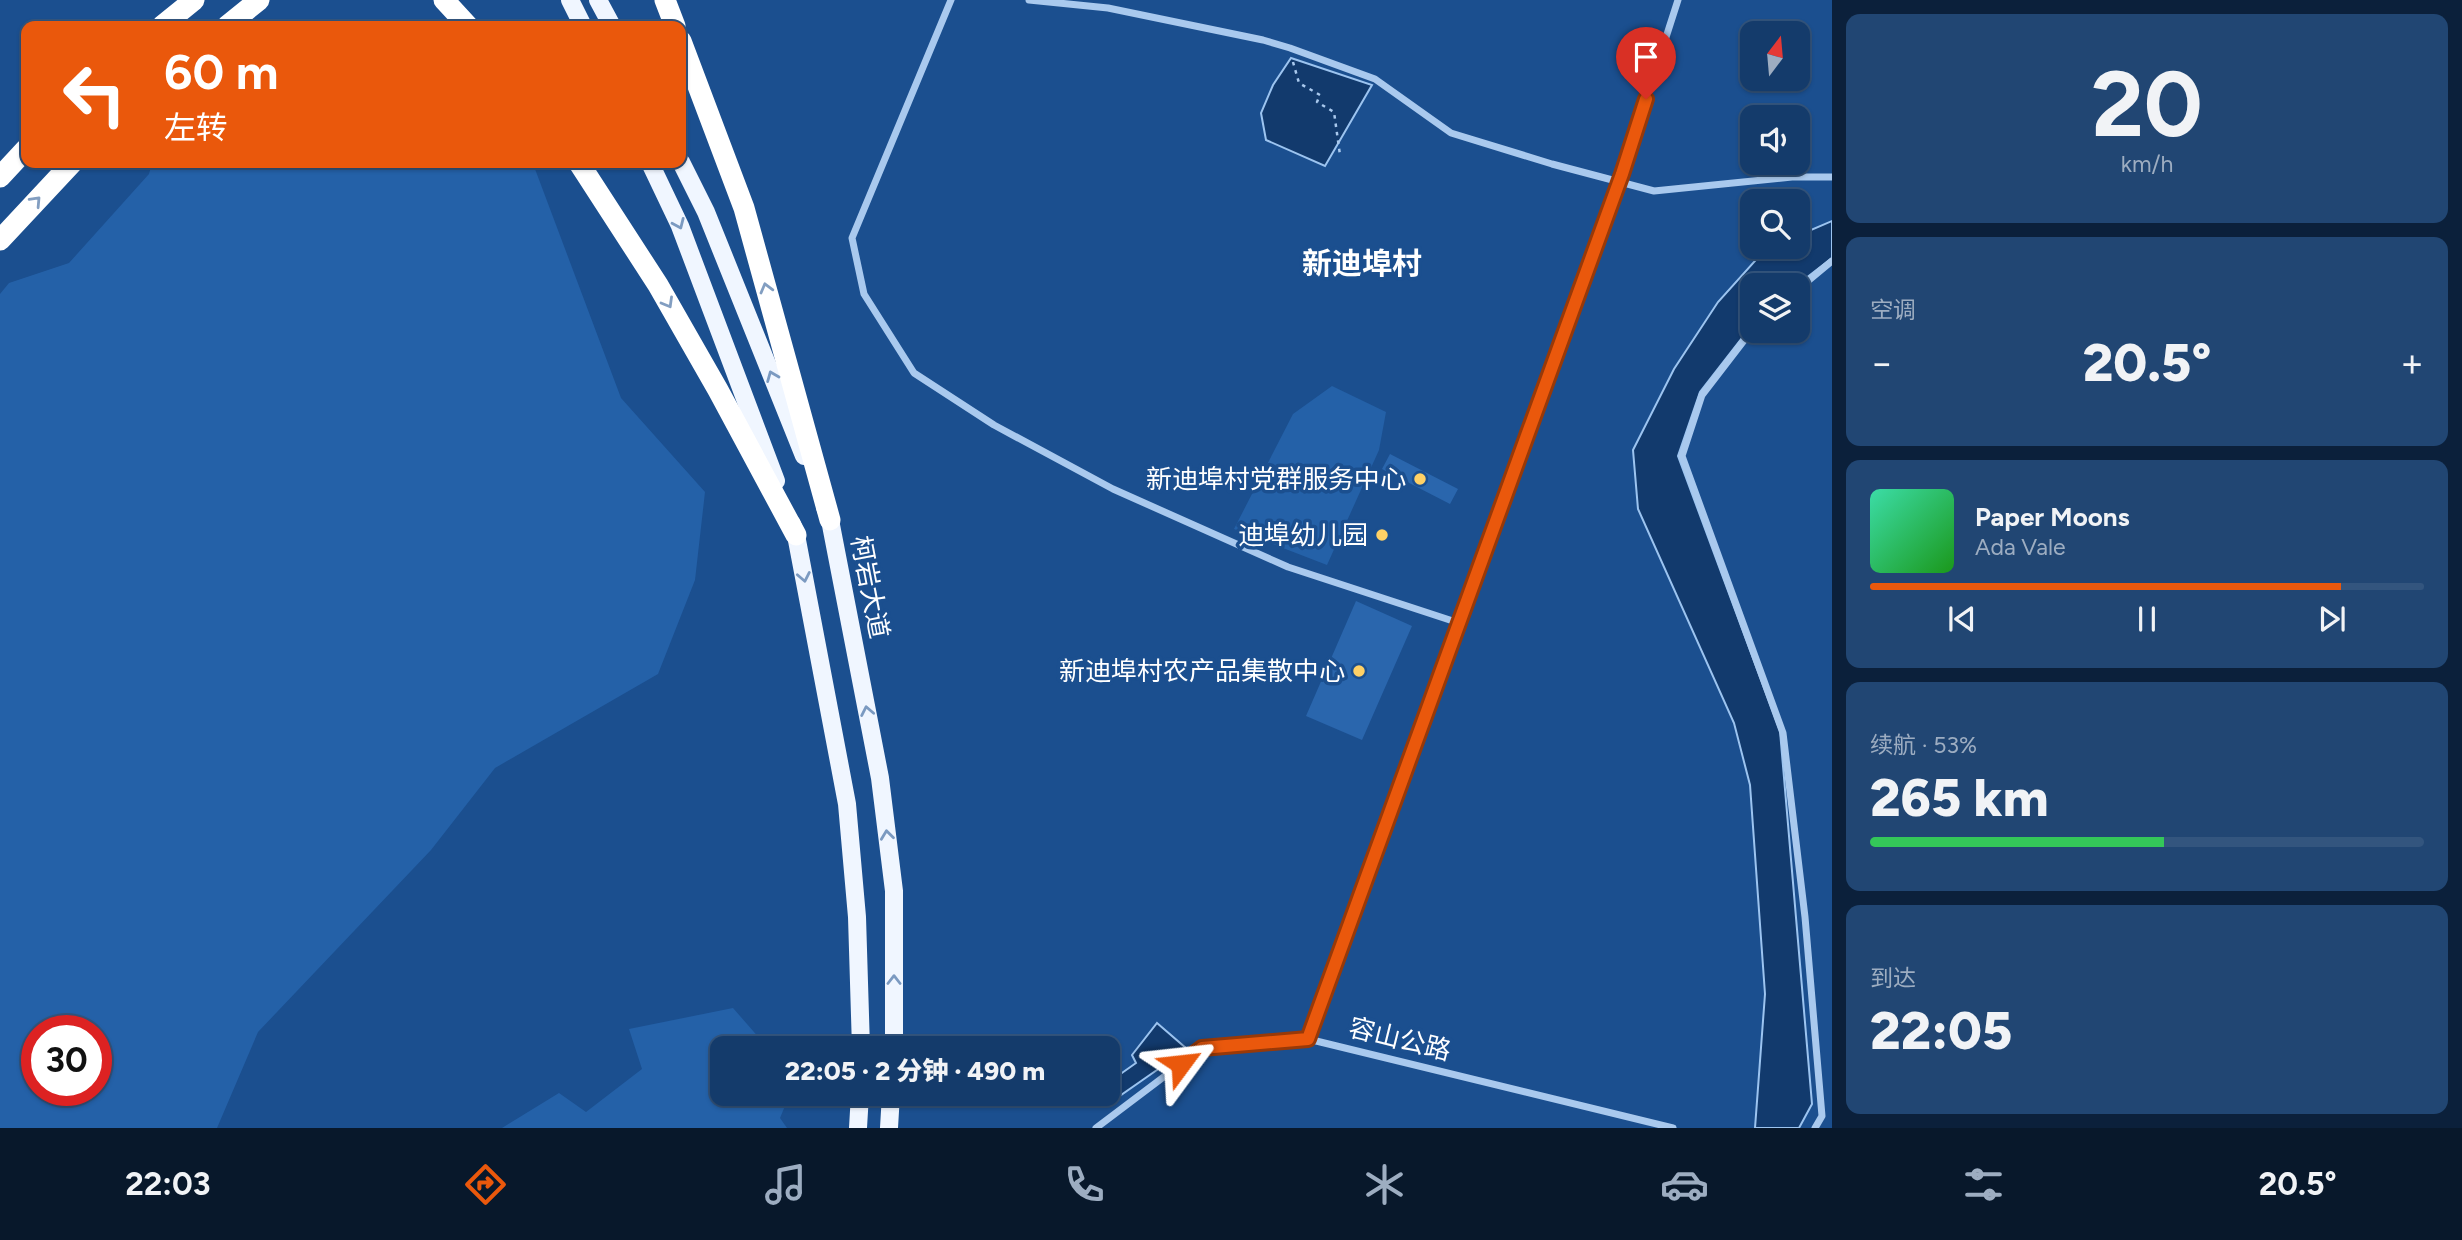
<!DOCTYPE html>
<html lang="zh">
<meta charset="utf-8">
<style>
:root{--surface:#143b6b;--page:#214673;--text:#f1f3f6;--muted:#9dadc1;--line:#33557e;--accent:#ea580c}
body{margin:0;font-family:Figtree,"Noto Sans SC",sans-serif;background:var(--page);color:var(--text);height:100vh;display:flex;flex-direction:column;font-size:26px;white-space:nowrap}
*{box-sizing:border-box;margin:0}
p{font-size:23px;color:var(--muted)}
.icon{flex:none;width:38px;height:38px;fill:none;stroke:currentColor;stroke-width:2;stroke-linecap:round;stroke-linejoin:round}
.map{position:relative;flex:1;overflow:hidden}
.panel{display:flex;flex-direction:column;gap:14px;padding:14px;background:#0b203b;width:630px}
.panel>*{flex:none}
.guide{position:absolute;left:21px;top:21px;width:665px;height:147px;border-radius:14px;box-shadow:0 2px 5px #0004,0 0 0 2px var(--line);background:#ea580c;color:#fff;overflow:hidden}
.needle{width:46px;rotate:16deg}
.controls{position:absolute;left:1740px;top:21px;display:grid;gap:14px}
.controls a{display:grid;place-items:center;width:70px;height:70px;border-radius:14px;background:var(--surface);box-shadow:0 2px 5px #0004,0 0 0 2px var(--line);font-size:35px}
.speed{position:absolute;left:21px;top:1015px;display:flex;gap:14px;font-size:35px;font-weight:700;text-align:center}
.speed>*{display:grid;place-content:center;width:91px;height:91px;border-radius:50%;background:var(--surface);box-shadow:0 2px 5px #0004,0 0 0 2px var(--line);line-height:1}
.speed .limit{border:10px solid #d22;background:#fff;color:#111}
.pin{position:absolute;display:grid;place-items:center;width:60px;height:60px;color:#fff;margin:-72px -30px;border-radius:50% 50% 50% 0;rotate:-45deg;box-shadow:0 0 7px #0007}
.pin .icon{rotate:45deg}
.me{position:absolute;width:77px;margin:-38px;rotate:60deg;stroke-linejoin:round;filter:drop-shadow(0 0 5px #0008)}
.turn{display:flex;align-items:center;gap:24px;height:147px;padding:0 28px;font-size:32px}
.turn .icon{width:91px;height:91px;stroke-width:2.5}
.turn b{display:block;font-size:49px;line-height:60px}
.big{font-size:52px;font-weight:800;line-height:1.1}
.panel .widget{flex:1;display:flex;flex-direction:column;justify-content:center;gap:10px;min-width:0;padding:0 24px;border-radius:14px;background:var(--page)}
.panel .dial{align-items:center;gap:0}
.dial b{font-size:91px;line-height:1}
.song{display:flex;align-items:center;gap:21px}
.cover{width:84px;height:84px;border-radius:10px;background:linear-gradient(135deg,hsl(160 70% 55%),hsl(120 70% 35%))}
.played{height:7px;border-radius:4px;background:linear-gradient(90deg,var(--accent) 85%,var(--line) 85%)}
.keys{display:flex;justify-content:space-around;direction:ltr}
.heat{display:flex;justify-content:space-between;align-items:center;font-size:38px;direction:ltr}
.charge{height:10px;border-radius:5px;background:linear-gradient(90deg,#34c759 53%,var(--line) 0)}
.trip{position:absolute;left:710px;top:1036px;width:410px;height:70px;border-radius:14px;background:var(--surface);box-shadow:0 2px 5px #0004,0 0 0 2px var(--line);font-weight:800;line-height:70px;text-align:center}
.tabs{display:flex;height:112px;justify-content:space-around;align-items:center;background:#08182b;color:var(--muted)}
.tabs .icon{width:49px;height:49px}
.tabs .on{color:var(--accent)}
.tabs b{font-size:32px;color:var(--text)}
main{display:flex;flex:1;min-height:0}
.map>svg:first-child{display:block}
</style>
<main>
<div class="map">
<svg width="1832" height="1128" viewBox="0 0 1832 1128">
<rect width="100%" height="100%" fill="#1b4f8f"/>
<path fill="#2461a8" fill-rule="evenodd" d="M152,163H530L535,169L621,398L705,492L695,580L658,674L495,768L431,850L258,1032L217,1128H0V294L9,283L69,263L149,174ZM37,1031H96V1090H37Z
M1332,386L1386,412L1379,450L1327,565L1234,529L1293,414Z
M733,1008L768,1048H723V1094H790L780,1118L787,1128H502L559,1093L586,1112L642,1069L629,1029Z"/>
<path fill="#123a6d" stroke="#9cc4f0" stroke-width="2" d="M1291,58L1372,85L1325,166L1266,140L1261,113L1273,85Z
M1832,221V258L1797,285H1752V325L1700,392L1678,456L1780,731L1812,1104L1799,1128H1755L1765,994L1750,785L1734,723L1638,509L1633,450L1674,369L1718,302L1763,252L1774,247H1797V236Z
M1157,1023L1187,1049L1121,1095L1112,1080L1136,1063L1132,1055Z"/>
<path fill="#2a66ad" d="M1390,454L1458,489L1450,504L1382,469Z
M1356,601L1412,626L1362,740L1306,716Z"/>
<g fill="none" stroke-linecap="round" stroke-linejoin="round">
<path stroke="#a9c9ee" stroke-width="2.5" stroke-dasharray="3.5 5" stroke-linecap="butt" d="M1293,62L1299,83L1320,95L1317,102L1334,112L1340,155"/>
<path stroke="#a9c9ee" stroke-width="7" d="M951,0L852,238L864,294L914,373L994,425L1113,489L1288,567L1459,623
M1029,0L1108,8L1263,40L1290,48L1375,79L1451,133L1552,164L1654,191L1792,177H1832
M1797,290L1832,261
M1752,330L1702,395L1682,456L1783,733L1805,917L1822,1116L1815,1128
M1308,1039L1622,174L1678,0
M1096,1128L1202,1048L1308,1039L1673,1128"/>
<path stroke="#f0f6ff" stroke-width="18" d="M570,0L583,26
M598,0L612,26
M681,162L706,212L804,456
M650,163L680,226L776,481
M825,507L830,520L880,778L894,891V1048
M792,524L796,535L847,804L857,917L861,1048
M858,1128L860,1094
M889,1128L891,1094"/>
<path stroke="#fff" stroke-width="21" d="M444,0L468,26
M665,0L675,26
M162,26L194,0
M227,26L259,0
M681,41L744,208L830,520
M579,163L658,285L718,390L796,535
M0,177L26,149
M0,240L72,163"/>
</g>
<defs><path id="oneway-chevron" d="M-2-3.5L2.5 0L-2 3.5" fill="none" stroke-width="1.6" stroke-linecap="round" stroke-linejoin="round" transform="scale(1.75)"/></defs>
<g stroke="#829ec1">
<use href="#oneway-chevron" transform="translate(36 201) rotate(-47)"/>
<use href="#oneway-chevron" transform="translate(766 288) rotate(-105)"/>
<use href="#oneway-chevron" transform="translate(668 303) rotate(60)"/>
</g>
<g stroke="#7b9ac1">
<use href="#oneway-chevron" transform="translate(679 224) rotate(66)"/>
<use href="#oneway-chevron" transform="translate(772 376) rotate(-112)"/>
<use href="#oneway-chevron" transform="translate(804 577) rotate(79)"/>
<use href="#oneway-chevron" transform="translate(867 711) rotate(-101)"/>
<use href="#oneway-chevron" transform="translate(887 835) rotate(-97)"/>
<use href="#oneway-chevron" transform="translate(894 980) rotate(-90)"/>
</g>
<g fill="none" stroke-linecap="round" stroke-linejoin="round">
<defs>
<path id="route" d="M1181,1064L1202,1048L1308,1039L1622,174L1646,99"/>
</defs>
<use href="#route" stroke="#983908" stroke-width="18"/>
<use href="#route" stroke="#ea580c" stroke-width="12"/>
</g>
<g fill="#ffd166" stroke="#1b4f8f" stroke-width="2.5">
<circle cx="1420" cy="479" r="7"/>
<circle cx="1382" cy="535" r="7"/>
<circle cx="1359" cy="671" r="7"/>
</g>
<g text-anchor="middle" stroke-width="7" stroke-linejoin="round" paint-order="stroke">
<g font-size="26" fill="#fff" stroke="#1b4f8f" text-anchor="end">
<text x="1406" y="488">新迪埠村党群服务中心</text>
<text x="1368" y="544">迪埠幼儿园</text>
<text x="1345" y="680">新迪埠村农产品集散中心</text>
</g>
<g font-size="26" fill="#fff" stroke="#1b4f8f">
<text transform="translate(870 587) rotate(79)" y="9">柯岩大道</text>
<text transform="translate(1400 1039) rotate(14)" y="9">容山公路</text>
</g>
<g font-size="30" font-weight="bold" fill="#fff" stroke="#1b4f8f">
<text x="1362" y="274">新迪埠村</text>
</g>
</g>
</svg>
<div class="controls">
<a><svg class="needle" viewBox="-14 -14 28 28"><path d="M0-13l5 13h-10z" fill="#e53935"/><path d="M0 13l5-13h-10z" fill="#9dadc1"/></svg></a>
<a><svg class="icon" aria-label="sound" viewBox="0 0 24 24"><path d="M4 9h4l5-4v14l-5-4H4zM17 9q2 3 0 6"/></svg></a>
<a><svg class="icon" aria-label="search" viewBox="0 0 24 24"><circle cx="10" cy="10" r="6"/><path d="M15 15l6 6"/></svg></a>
<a><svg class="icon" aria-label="layers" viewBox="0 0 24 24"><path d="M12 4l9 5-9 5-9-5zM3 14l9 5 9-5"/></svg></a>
</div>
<div class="speed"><div class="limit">30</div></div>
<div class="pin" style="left:1646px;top:99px;background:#d93025"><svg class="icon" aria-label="arrive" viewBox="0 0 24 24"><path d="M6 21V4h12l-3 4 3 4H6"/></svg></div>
<svg class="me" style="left:1181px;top:1064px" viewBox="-20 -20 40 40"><path d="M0-17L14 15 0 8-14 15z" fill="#ea580c" stroke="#fff" stroke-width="4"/></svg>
<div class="trip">22:05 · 2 分钟 · 490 m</div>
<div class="guide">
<div class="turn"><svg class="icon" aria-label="left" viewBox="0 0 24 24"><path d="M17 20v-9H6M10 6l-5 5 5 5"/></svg><div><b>60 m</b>左转</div></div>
</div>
</div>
<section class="panel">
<div class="widget dial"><b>20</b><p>km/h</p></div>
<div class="widget"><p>空调</p>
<div class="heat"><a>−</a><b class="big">20.5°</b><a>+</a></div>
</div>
<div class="widget">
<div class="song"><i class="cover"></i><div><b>Paper Moons</b><p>Ada Vale</p></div></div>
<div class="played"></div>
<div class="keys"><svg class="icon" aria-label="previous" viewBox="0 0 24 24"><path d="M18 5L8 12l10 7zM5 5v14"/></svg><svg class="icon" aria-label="pause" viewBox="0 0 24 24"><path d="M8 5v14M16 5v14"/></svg><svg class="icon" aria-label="next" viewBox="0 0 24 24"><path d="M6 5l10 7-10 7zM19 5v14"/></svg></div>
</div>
<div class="widget"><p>续航 · 53%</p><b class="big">265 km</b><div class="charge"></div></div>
<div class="widget"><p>到达</p><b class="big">22:05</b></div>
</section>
</main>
<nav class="tabs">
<b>22:03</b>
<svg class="icon on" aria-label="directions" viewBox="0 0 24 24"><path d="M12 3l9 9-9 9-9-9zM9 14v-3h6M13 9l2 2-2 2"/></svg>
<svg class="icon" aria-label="music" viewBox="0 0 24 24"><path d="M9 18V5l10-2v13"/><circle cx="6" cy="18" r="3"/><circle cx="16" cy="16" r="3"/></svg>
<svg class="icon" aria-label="phone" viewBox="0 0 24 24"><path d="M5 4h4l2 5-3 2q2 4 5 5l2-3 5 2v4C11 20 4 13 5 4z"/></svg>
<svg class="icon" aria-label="climate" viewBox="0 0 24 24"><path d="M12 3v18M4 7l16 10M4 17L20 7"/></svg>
<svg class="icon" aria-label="car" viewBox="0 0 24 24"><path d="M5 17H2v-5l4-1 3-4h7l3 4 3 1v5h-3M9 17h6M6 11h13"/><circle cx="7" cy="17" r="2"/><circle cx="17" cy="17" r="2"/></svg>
<svg class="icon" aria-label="filters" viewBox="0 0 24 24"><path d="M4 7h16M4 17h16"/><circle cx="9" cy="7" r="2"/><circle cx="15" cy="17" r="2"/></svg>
<b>20.5°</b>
</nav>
